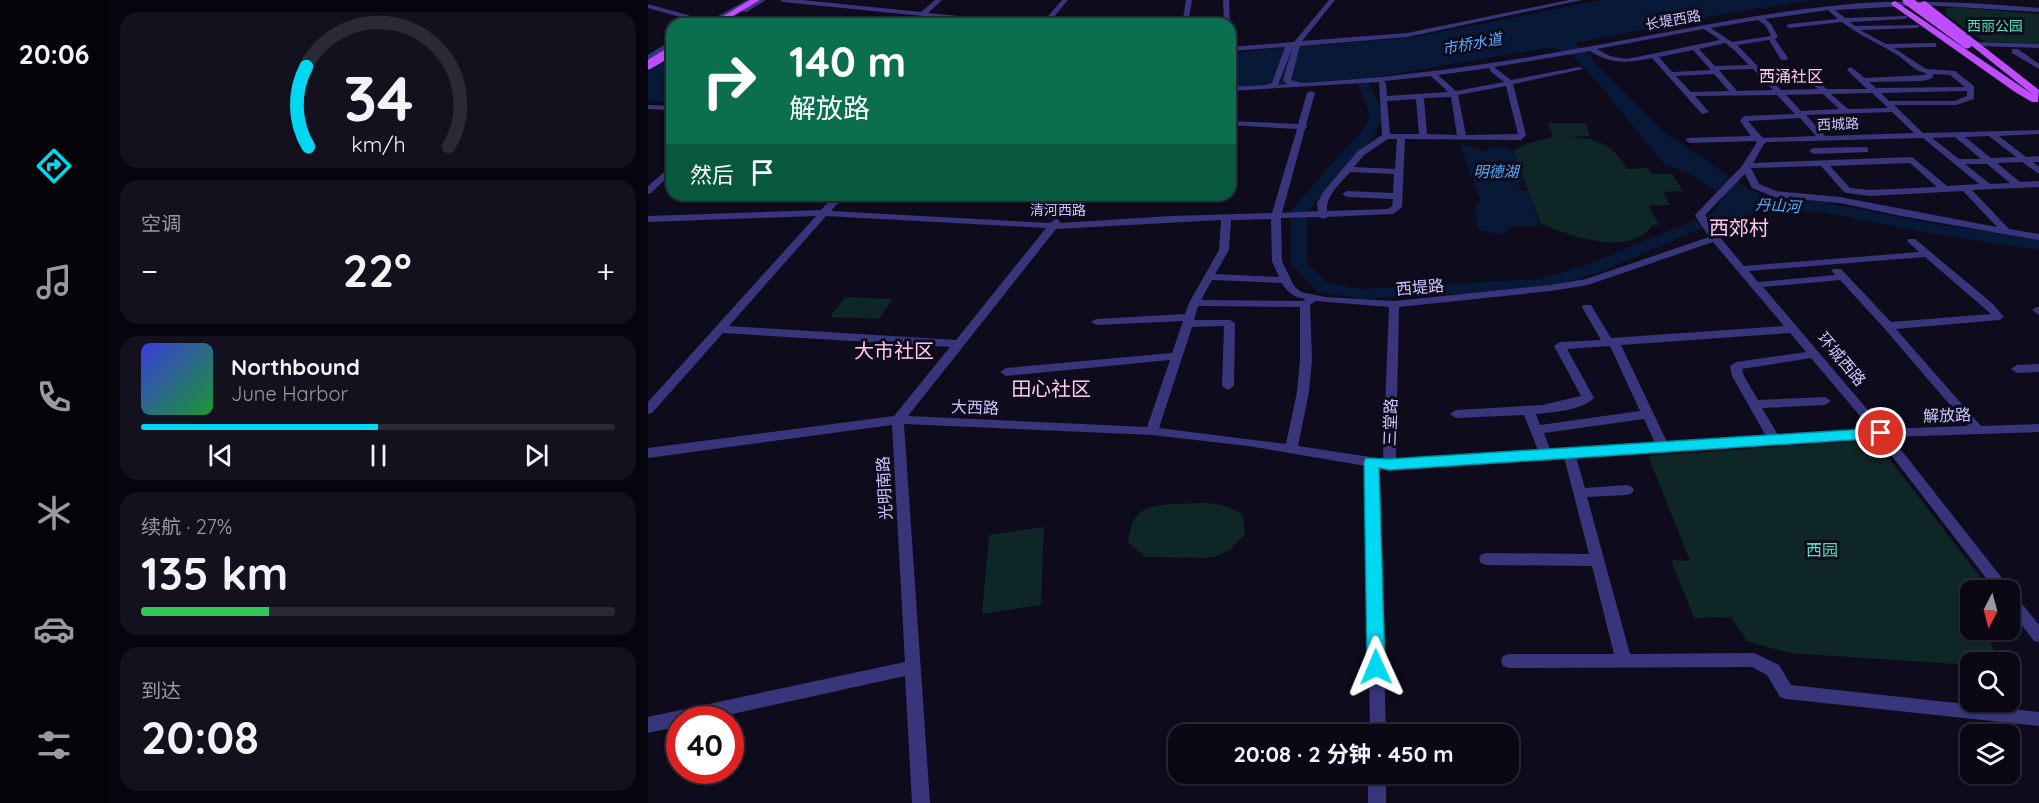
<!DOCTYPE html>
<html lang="zh">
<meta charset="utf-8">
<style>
:root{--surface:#0a0815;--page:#13111e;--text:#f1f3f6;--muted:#999aa0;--line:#2a2934;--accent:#00d8f1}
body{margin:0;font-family:Quicksand,"Noto Sans SC",sans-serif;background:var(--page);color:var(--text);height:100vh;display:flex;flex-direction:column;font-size:22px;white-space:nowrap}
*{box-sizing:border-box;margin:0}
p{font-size:20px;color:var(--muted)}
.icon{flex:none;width:33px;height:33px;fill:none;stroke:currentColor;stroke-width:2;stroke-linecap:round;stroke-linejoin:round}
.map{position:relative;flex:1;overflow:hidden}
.details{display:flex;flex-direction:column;gap:12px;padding:12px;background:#06040c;width:540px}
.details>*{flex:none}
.guide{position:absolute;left:18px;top:18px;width:570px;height:183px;border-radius:18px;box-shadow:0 2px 4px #0004,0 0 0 2px var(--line);background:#0b6e4f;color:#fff;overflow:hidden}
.needle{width:39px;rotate:186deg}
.buttons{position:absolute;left:1312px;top:580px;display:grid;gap:12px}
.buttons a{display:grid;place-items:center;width:60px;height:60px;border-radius:12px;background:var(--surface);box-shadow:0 2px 4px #0004,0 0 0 2px var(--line);font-size:30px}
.speed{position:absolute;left:18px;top:706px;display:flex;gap:12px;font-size:30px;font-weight:700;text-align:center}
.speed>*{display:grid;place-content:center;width:78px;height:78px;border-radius:50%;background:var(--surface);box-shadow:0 2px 4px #0004,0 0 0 2px var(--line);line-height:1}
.speed .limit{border:9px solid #d22;background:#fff;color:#111}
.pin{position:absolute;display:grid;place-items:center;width:51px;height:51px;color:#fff;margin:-26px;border:3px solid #fff;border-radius:50%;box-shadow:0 2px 6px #0007}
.me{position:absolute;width:66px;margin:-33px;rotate:359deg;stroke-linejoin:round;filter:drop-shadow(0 0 4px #0008)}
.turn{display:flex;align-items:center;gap:21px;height:126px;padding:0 24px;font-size:27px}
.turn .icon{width:78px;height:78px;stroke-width:2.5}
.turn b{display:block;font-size:42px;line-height:51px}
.then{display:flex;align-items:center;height:57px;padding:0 24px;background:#0003;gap:12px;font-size:22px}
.big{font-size:45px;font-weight:700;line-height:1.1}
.details .widget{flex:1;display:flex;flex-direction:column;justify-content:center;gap:9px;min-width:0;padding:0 21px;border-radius:18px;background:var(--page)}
.details .dial{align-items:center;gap:0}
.dial svg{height:156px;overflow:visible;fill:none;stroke:var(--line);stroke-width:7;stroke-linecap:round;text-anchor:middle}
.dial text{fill:var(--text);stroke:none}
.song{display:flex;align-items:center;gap:18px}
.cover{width:72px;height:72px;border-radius:9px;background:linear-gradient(135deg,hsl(240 70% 55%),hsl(130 70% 35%))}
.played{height:6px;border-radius:3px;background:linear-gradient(90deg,var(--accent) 50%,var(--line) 50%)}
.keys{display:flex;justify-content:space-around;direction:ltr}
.heat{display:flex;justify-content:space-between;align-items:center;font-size:33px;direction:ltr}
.charge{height:9px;border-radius:4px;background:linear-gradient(90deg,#34c759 27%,var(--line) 0)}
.trip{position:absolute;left:520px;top:724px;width:351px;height:60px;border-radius:18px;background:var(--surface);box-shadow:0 2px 4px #0004,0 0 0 2px var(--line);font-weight:700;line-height:60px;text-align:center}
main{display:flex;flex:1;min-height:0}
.dock{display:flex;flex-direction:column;width:108px;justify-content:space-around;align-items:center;background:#040308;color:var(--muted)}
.dock .icon{width:42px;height:42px}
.dock .active{color:var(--accent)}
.dock b{font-size:27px;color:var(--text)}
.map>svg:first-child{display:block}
</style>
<main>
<nav class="dock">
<b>20:06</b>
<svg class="icon active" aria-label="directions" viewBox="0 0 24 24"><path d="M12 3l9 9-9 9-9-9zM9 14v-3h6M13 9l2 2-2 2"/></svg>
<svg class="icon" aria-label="music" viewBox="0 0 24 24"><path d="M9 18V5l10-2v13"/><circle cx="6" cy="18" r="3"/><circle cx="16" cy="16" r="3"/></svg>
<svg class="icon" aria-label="phone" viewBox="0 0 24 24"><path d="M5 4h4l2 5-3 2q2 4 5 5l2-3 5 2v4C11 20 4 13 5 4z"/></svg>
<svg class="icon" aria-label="climate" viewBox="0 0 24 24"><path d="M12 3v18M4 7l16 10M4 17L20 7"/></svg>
<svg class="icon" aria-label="car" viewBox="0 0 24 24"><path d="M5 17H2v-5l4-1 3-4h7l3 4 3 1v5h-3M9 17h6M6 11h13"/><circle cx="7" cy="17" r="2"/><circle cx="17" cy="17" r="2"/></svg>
<svg class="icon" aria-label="filters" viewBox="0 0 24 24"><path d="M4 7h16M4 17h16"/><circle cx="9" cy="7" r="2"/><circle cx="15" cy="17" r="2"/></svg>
</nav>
<section class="details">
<div class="widget dial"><svg viewBox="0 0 100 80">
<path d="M14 69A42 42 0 1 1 86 69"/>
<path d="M14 69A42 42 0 0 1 13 28" stroke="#00d8f1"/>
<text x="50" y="56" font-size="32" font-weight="700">34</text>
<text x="50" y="72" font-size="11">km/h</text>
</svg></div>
<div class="widget"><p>空调</p>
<div class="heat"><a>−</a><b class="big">22°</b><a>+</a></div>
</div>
<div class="widget">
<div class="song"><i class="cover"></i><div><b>Northbound</b><p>June Harbor</p></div></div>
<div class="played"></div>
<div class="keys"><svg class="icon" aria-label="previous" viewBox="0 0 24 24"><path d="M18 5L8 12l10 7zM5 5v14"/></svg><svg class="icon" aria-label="pause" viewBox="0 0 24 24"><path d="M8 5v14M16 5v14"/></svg><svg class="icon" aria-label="next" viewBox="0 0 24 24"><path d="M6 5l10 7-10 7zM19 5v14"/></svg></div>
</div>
<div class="widget"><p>续航 · 27%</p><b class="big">135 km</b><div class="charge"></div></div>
<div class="widget"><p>到达</p><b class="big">20:08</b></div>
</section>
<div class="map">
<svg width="1391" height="803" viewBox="0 0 1391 803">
<rect width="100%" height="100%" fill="#0e0b1c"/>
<path fill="#0e2625" d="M1306,7L1391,14V44L1337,42L1298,15L1297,9Z
M900,123H938L942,136L922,137C952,139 964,144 979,169L1000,168L1004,174H1024L1035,191L1015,192L1022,205L1001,206L1011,225H1005C980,258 924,236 893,224L865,151L878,144L905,137Z
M197,297L245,299L231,319L182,317Z
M1227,440L1343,591H1323V630H1336L1353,663H1323V665L1141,653L1099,641L1083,617L1046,618L1023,560L1042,561L1000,456Z
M521,504C545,504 575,498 595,516L597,534L583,549L570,556L557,558L498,557L480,543C484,513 491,508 521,504Z
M396,527L393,605L334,614L341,535Z"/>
<path fill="#081938" d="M953,0H1165L1081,13L926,43L943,55L945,61L1017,133L1097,187L1116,196L1180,202L1183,212C1161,209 1133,208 1111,212C1090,216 1082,225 1061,215L1067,211L1075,197L1064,188L1038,172L1017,165L955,89L926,57L905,47L717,79L582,88V53L767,37Z
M0,62L24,65V102L0,101Z
M817,145L835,151L850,146L865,151L877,181L870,182L873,190L880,191L892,226H863L856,233L848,234L829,229L827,207L832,200L812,146Z"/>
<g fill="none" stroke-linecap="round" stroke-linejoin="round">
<path fill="#081938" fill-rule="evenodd" d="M696,64L717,75L736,115L726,136L659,212V263L681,284L715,289L892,279L938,265L1083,205H1093L1096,208L1093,211L950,273L893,289L715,299L670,292L643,264V211L676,172L715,131L722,115L708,80L690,68Z
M1157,202L1184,204L1287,224L1382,237L1391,240V250L1287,234L1184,214L1152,210L1149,207L1152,204Z"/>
</g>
<path fill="#1f173d" d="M395,205H409L408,209L434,208L432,217L396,219V216H393Z"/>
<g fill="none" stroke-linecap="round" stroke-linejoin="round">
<path fill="#38357b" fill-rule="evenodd" d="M99,0H107L65,24H57L0,8V4L61,21Z
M110,0H118L99,12H95V10Z
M132,0H154L273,12L287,0H294L280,13L374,22L377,24H354L135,2Z
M414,0H420L400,24H393Z
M538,0H544L541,18L538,20L535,18Z
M575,0H581L582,24V25L576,24Z
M681,0H687L654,41L759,33L921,0H934L759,37L652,46L643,80L653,83C753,78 852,63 950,45C1038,29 1125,10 1214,3C1273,0 1332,3 1391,8V12L1276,5L1187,10L1197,18L1259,16V18L1257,19L1202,22L1207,26L1271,25V27L1269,28L1212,30L1238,44L1288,43V47H1285L1246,48L1278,69L1307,71L1326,86V99L1308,105H1246L1275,133L1391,130V134L1351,136L1378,157L1391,156V162H1385L1391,167V174L1374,162L1349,163L1372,182L1391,181V187L1324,190L1361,229L1391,234V240L1253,216L1192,203L1126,197L1104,188L1097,174L1057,215L1071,236L1096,266L1271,252L1259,241L1261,239H1267L1345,304L1356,317L1351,320L1248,329L1333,426L1391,424V432L1243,437L1361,587L1363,591L1362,593L1367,595L1391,625V642L1386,641L1362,610V591H1348L1230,438L928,457L937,488L979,485L984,487L986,490L984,493L979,495L939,497L982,654L1106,653L1131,665L1143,685L1391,712V726L1138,699L1132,697L1119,675L1104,667L861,668L855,666L853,661L855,656L861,654H966L944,566L838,565L833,563L831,559L833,555L838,553L941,554L916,457L741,469L731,467L738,735H722L718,466L600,446L504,435L256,424L282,803H264L257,676L57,720H32V726L0,733V717L257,662L244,425L0,458V448L246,416L302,347L75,333L4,413L0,414V402L168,216L0,222V216L173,210L187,195H197L183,211L402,223L408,219L411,220L412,223L522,216L624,213L649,129L582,125V121L650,124L659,93L663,91L667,93L658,125L659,127L657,129L634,213L670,211L669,203L676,191L710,151L734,135L731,82L582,91V87L618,85L624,83L637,47L582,51V47L646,42ZM1180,10L1190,19L1141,24L1138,26L1141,28L1194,22C1212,36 1232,44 1251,56C1259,62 1268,72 1278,73L1277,75L1217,78L1203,67L1199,69L1200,71L1219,89H1179L1154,68H1151V72L1170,89L1133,90L1089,45L1121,40L1133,60H1139L1140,58L1127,39L1130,37L1123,24L1117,19ZM1110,20L1118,26L1123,36L1084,42L1063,28ZM1056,29L1072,40L979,59L962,56L949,49ZM1077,43L1086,50L1101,65L1067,66L1051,49ZM645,46L635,80L639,84L630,85ZM1045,50L1063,70L1024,72L1011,57ZM942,51C964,65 979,63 1004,58L1054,114L1061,112L1047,96L1129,95L1147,114L1096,116L1092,121L1103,136L1039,138L1038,140L1042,143L1107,141L1109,142L1094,166L1047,215L1061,237L938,279L903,285L746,301L677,297L653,292L646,286L634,261L633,218L671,217L675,219L679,217L745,214L754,207L757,139L873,140L878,135L865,84L935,69L931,67L863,80L846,67ZM842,68V71L856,82L808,91L790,75ZM1105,69L1125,90L1089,91L1071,70ZM1066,74L1081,91L1043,92L1028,76ZM1286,74L1302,75L1317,87L1228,88L1221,82L1273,81L1283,79ZM783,76L800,92L739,96L738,83L736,81ZM858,86L870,134L818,135L810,95ZM1319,91V96L1307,101H1241L1233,93ZM1224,93L1240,108L1200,109L1183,94ZM1175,94L1191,109L1153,111L1138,95ZM803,97L809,135L779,134L776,98ZM768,99L771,134H742L739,101ZM1244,112L1266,133L1177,136L1158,115ZM1152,118L1168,136L1115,138L1100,121ZM1341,136L1368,157L1343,158L1317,137ZM1307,137L1333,159H1311L1284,138ZM1275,138L1331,184L1299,186L1264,157L1105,163L1116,144L1119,142ZM740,139H749L747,169L706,167L716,155ZM1262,163L1289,187L1222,190L1202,188L1182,166ZM1317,164H1339L1362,183L1342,184ZM1173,166L1196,192L1199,193L1222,196L1315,191L1349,227L1192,197L1128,191L1111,184L1103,168ZM702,172L746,174L745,193L699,191L694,194L699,197L745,199L744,206L740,209L679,211C678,195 692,184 702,172ZM178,216L398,228L308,340L81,326ZM623,219L624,261L631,277L567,274L581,250L583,220ZM573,220L571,250L541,303L537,314L448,319L443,322L448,325L535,321L524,353L358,368L352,372L358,376L522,360L499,427L260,416L408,229ZM1065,242L1136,326L963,338L943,305H935L934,307L953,340L912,342L906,346L933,396L894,405L808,410L802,414L808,418L876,415L890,450L748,459L751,307L903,291L940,285ZM1277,257L1343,314L1243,322L1193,269H1185L1184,271L1187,275L1110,282L1101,271ZM564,280L634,283C640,294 647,297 658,299L655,301L553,300ZM1192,280L1236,328L1320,426L1236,429L1115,287ZM668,301L741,307L735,459L650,446L661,392L664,360L662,305ZM550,306L652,307V360L649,392L638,444L511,428L544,327L576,326L574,386L580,390L586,386L587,323L582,320H546ZM1142,333L1158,352L1088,362L1082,366L1084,376L1118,436L1019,442L973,345ZM962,346L992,411L892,425L888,414C905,412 933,411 946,398L919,349ZM1163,358L1223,429L1130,435L1114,408L1177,405L1183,401L1177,397L1110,400L1096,376L1094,369ZM996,419L1007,443L902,449L896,433Z
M21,42H24V47L5,59H0V55Z
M1325,42L1391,44V48L1328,46H1325Z
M1364,49H1370L1391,64V69L1364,53Z
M0,105L24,106V110L0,109Z
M1217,147L1220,148V152L1165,154L1161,151L1165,148Z
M24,165V173L3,193L0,194V186Z
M1389,307H1391V315L1384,310Z
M1391,364V372L1369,373L1363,369L1369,365Z
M720,774H738V803H720Z"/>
<path fill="#bd4dff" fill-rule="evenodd" d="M102,0H112L72,24H62Z
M1247,1L1384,94L1270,3L1277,1L1391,90L1390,102H1384L1367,92L1244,5L1243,3Z"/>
<path stroke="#bd4dff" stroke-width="9" d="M1259,0L1319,44
M0,65L24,51"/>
</g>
<path fill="#00d8f1" stroke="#008c9d" stroke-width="1.5" d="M1233,428L1240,433L1233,438L741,470L731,468L737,667L734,672L728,675L722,672L719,667L716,462L718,458L741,459Z"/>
<g text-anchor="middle" stroke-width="6" stroke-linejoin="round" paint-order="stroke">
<g font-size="14" fill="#ccc6ff" stroke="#0e0b1c">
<text transform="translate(1025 20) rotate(-10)" y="5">长堤西路</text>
<text transform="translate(1190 124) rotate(-2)" y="5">西城路</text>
<text x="410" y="215">清河西路</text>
</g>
<g font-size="14" fill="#52debc" stroke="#0e0b1c">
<text x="1347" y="31">西丽公园</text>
</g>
<g font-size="15" font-style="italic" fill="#54afff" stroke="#0e0b1c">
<text transform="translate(824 44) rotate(-10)" y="5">市桥水道</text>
<text x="848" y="177">明德湖</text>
<text transform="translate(1130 206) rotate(3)" y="5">丹山河</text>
</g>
<g font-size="16" fill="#ffc8eb" stroke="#0e0b1c">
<text x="1143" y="82">西涌社区</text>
</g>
<g font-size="16" fill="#ccc6ff" stroke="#0e0b1c">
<text transform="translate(772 287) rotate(-5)" y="6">西堤路</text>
<text transform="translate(1194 359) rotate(50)" y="6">环城西路</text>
<text transform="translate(327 407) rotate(2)" y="6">大西路</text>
<text transform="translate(1299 415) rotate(-2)" y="6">解放路</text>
<text transform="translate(742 422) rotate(-88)" y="6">三堂路</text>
<text transform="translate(236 488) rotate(-93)" y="6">光明南路</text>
</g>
<g font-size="16" fill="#52debc" stroke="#0e0b1c">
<text x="1174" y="556">西园</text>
</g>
<g font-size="20" fill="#ffc8eb" stroke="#0e0b1c">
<text x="1091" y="235">西郊村</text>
<text x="246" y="358">大市社区</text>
<text x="403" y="396">田心社区</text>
</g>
</g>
</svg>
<div class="buttons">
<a><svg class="needle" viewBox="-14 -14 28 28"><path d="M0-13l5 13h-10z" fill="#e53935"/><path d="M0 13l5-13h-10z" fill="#999aa0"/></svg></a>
<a><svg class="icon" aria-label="search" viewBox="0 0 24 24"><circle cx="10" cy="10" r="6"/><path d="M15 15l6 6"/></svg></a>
<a><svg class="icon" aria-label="layers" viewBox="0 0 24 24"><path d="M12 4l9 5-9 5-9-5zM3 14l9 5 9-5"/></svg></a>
</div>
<div class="speed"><div class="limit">40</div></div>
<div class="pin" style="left:1233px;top:433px;background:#d93025"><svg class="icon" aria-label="arrive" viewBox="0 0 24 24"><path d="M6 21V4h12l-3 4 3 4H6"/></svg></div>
<svg class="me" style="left:728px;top:667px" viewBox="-20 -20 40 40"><path d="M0-17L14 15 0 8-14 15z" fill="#00d8f1" stroke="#fff" stroke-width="4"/></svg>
<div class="trip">20:08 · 2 分钟 · 450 m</div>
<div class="guide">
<div class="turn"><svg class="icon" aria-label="right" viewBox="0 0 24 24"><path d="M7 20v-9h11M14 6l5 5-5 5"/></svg><div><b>140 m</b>解放路</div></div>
<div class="then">然后<svg class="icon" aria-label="arrive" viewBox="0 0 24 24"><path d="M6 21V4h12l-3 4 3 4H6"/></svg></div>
</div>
</div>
</main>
